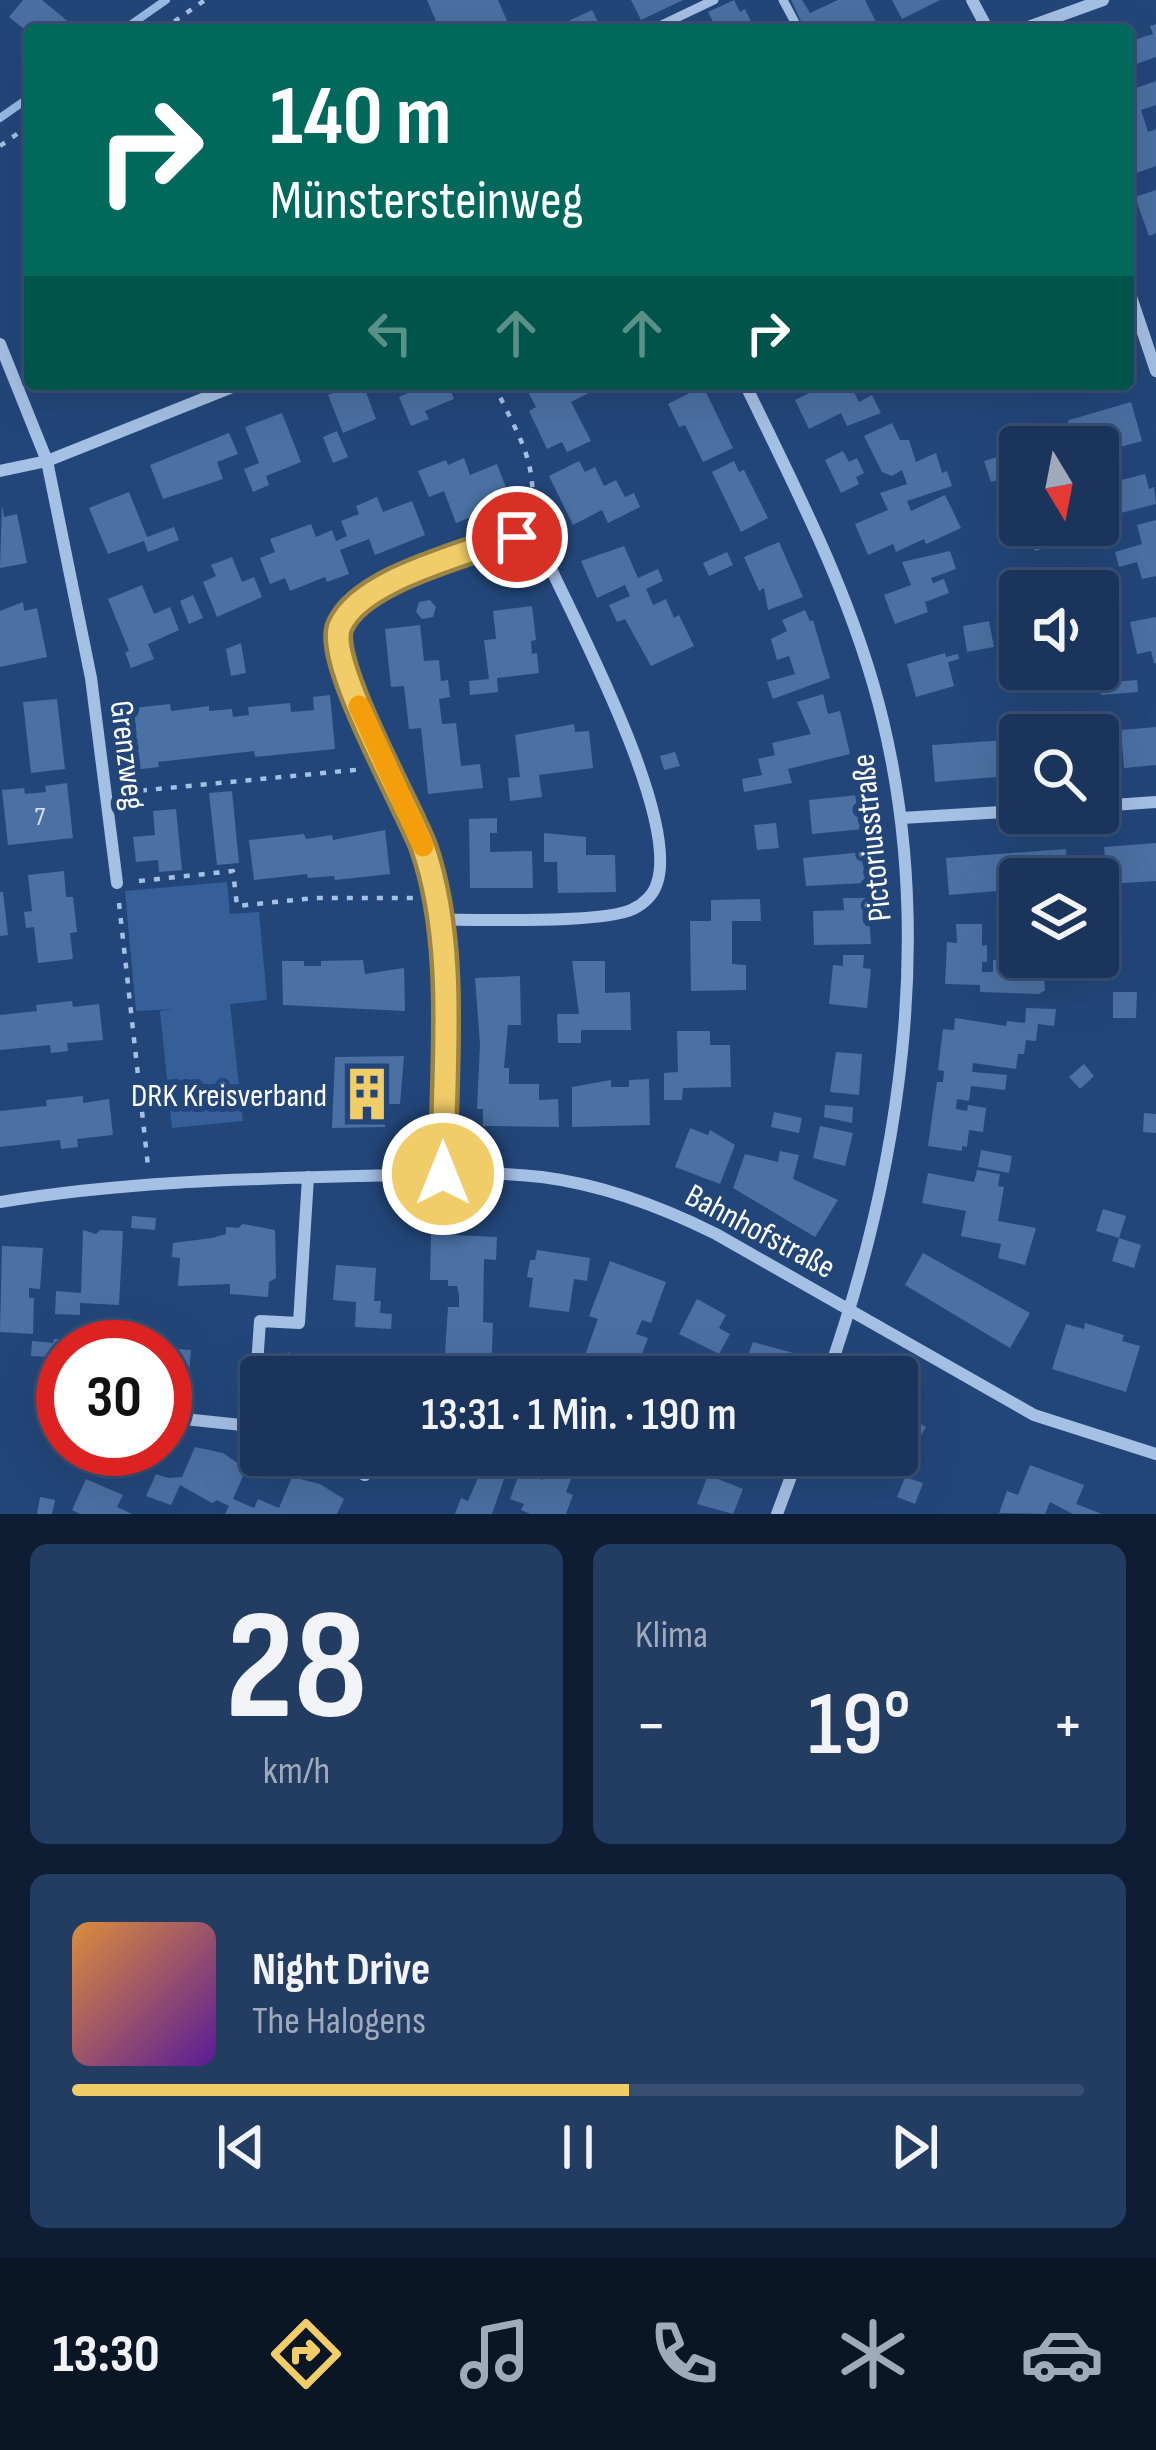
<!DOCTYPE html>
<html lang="de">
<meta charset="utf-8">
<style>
:root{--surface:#1a345c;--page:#233c62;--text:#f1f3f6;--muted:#9faabb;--line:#384f72;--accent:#f0cd68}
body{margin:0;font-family:"Sofia Sans Condensed",sans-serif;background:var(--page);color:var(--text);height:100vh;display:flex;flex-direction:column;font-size:45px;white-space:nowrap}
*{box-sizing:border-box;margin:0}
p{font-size:39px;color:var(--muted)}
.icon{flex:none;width:66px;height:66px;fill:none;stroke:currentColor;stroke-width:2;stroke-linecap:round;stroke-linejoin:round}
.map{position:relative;height:1514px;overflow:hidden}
.panel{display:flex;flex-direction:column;gap:30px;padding:30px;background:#0e1d33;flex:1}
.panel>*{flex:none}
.banner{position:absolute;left:24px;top:24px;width:1110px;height:366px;border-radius:12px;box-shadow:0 12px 48px #0002,0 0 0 3px var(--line);background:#00695c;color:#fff;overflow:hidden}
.needle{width:78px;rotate:170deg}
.controls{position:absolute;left:999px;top:426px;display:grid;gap:24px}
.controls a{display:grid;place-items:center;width:120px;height:120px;border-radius:12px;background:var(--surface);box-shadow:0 12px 48px #0002,0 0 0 3px var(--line);font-size:60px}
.speed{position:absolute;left:36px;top:1320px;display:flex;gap:24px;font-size:60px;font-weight:700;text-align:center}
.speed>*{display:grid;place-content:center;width:156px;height:156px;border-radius:50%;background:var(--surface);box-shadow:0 12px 48px #0002,0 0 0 3px var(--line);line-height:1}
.speed .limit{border:18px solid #d22;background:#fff;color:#111}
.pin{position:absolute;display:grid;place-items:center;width:102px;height:102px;color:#fff;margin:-51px;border:6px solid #fff;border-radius:50%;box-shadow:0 3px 12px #0007}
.me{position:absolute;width:132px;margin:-66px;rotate:0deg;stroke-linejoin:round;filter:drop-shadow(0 0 9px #0008)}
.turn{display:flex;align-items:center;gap:42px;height:252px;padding:0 48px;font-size:54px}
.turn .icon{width:156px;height:156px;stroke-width:2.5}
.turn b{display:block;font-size:84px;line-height:102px}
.lanes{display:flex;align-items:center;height:114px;padding:0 48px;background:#0003;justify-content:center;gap:60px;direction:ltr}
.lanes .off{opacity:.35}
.big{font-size:90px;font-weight:600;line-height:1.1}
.panel .widget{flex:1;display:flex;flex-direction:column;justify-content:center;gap:18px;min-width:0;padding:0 42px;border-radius:18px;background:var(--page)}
.panel .dial{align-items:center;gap:0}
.dial b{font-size:156px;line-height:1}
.song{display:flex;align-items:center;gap:36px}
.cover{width:144px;height:144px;border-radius:18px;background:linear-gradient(135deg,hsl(30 70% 55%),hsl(270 70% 35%))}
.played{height:12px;border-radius:6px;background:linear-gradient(90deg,var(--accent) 55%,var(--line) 55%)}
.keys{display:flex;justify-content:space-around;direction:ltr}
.heat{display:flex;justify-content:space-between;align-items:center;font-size:66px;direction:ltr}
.panel .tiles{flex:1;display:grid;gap:30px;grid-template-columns:1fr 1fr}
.widget:last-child{grid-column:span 2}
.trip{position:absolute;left:240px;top:1356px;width:678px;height:120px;border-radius:12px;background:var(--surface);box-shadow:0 12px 48px #0002,0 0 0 3px var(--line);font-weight:600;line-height:120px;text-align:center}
.menu{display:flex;height:192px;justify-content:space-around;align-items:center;background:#0a1525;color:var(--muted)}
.menu .icon{width:84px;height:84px}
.menu .active{color:var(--accent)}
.menu b{font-size:54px;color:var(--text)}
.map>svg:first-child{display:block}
</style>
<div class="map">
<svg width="1156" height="1514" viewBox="0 0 1156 1514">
<rect width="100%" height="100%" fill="#23467a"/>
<path fill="#365f98" d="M227,882L230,914L259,912L267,1000L230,1004L243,1121L172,1128L160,1011L174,1009L136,1011L125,891Z"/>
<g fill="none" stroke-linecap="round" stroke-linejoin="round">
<path stroke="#99bae6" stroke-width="8" d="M123,30L166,0
M0,118L30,97"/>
</g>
<path fill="#4b70a3" d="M23,0H42L70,23L63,30H30V34L9,17Z
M427,0H498L511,30H428L438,26Z
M631,0H683L641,20Z
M734,0L740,12L745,9L755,30H717L708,12Z
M791,0H802L810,13L838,0H865L880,30H818L816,25L805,30Z
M892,0H940L902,19Z
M592,10L602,30H563L560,25Z
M1156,24V57L1128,67V42L1153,34L1150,26Z
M1128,77L1133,89L1156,81V105L1141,110L1148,132L1156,129V166L1128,176Z
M1156,190V233L1149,236L1135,197Z
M355,384H363L376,419L343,433L328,395Z
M413,384H448L454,399L425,411L429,419L411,426L399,397L415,390Z
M524,384H607L571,402L591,441L567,452L562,442L547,449L529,411L536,407Z
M827,384H850L859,402L872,395L881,413L847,426L841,413L809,429L795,400Z
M703,386L733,448L703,462L685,425L679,427L668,404Z
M1131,402L1142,441L1098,453V447H1070L1065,429L1069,420Z
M282,413L301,462L266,476L269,485L253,492L244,469L259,463L245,427Z
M892,423L900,440H909L916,462L936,453L942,473L947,471L952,486L907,501L911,511L945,495L961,528L926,544L924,539L896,552L893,544L868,555L855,524L888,510L880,493L907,484L902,470L892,476L882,472L864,436Z
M337,431L348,457L333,463L323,437Z
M229,433L238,454L217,462L223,479L163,499L150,465Z
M1020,450V488L1008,492L1004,478L991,482L984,461Z
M843,451L849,462L857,458L864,473L856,477L859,484L841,493L825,460Z
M464,458L470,475L497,464L511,501L456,523L444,491L429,497L418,471L446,460L448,465Z
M579,461L585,472L595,467L604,486L616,480L625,497L634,493L640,507L608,523L602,510L573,525L549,476Z
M734,461L739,472L744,470L768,518L741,532L712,472Z
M1145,474L1149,489L1154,487L1156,504L1117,514L1114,500L1098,504V486Z
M129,492L147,537L174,527L179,540L148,552L144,541L108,554L89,508Z
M377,497L383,512L412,501L425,535L375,555L369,539L340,550L349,574L327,582L325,577L290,591L285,578L270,584L260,558L275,552L270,539L311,524L316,537L332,530L336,541L347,536L341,521L359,514L356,506Z
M2,505L4,517L17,514L27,563L0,568Z
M1156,520V576L1142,579L1137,562L1119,567L1115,552L1142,544L1137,525Z
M1056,525H1095L1098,536L1063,546Z
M1048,528L1053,546L1035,551L1030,533Z
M779,542L803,597L768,610L764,588L759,591L744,557Z
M624,546L638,578L658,569L663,581L646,589L653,605L666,599L674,618L679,615L694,646L651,666L625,619L617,622L609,605L630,596L625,585L597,598L581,561Z
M950,551L956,569L931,578L933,583L944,579L949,593L925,602L928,612L895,624L884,595L911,585L902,562Z
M727,552L733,565L709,576L703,563Z
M232,557L242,582L254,577L262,597L217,617L203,582L216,576L211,565Z
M1097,580L1098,585L1121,580L1120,605L1098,609V591H1067L1065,586Z
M142,585L154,614L170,607L179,630L148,644L154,659L131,668L125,652L129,651L108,599Z
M193,595L203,618L189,624L180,601Z
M430,600L436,607L433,617L422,619L416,612L419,602Z
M23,602L24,611L37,608L47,657L0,667V611Z
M532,606L536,640L531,641L532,654L537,653L539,673L497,678L498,692L470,695L469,681L489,679L484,640L496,639L493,611Z
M805,610L810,621L813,620L830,678L773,699L767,682L795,674L789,656L777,660L771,639L787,631L782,620Z
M1156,617V663H1154L1151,651L1137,654L1130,622Z
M989,621L994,647L967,652L963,626Z
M420,625L424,661L439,660L441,681L448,680L450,697L439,699L442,724L456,723L461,766L480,764L483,788L428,794L421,728L409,729L404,686L391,687L385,629Z
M241,643L246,673L231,676L226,649Z
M945,653L946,657L958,654L959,659L948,662L954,686L916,697L907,664Z
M1137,680L1138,692L1101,695L1100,683Z
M823,694L828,714L840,711L850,754L788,769L792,783L744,792L742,779L762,775L758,759L775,755L772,743L811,734L797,702Z
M330,695L335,749L255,757L254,751L158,762L159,767L133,770L128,729L136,728L133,708L170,704L171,711L209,706V711L232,709L233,717L249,715L248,707L290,703L291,712L314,710L313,697Z
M57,699L65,769L31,773L23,702Z
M574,724L575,732L589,731L593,768L539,775L542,797L510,801L508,778L520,777L515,735Z
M1156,727V765L1124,768L1121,730Z
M1020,739V775L935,782L932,745Z
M675,752L680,766L664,770L660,756Z
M67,783L73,838L8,845L2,790L24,788L25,794L46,792L45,786Z
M232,791L239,863L217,865L209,793Z
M859,795L863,829L812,834L809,800Z
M176,809L182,870L159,872L158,860L136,862L133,837L155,835L153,811Z
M497,818V833H490V852L532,851L533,888H470L469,819Z
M776,823L779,848L757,850L754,825Z
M385,830L390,874L335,880L334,876L308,878L307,874L254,880L249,840L304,834L306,839L332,835L333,840Z
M544,833L586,837V855H615L616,892L558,893L557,862H544Z
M1156,843V881L1107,884L1104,847Z
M1066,849L1068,879H1020V889L949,895L946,858Z
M863,852L864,858H868L866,883L806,886L803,858Z
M64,871L66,897H73L77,932L70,933L73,959L38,963L34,927L26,928L24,912L32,911L28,875Z
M0,892H3L8,935L0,936Z
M843,898H868L871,944L814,945L813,911L844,910Z
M760,899L761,921H732V964L746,965V990L691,991L690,921H711V900Z
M956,924H982V946L987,945V962H982V972H993V960L1043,961L1045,990L1039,994L980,992V985L945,984L947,942L957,943Z
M843,955H864L863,968L871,969L867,1008L829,1004L833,965L843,966Z
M363,960L365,974L404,968L405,1011L283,1005L282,961H304V966H321V961Z
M572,961H605V993L630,992L631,1030H581V1043H558L557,1014H579Z
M520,976L521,1025H508L504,1068H509V1084H539V1100L558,1099L559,1127L483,1126V1109H477L480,1044L475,978Z
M1113,992H1137L1136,1018H1113Z
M72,1001L73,1007L99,1004L103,1040L67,1043L68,1051L51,1053L50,1045L0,1050V1015L37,1011L36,1005Z
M1026,1008L1056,1009L1054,1026L1038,1024L1036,1041L1026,1040L1024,1054H1018L1016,1069L973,1063L972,1072L1007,1075L1005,1090L971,1086L969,1101L957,1099L956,1109L967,1111L968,1105L986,1108L983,1132L969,1130L967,1147L962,1146V1151L928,1146L937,1082H943L944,1071L938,1070L943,1029L954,1030L955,1018L1006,1026L1007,1021L1025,1023Z
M677,1031H710V1045H730L731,1087L683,1088L682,1100H664V1073L678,1072Z
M836,1052L862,1054L859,1095L830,1092Z
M404,1056L400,1104H384L385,1127L332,1128L335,1057Z
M1084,1064L1094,1076L1080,1089L1069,1077Z
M649,1079L650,1125L572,1127V1087L611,1080V1087H629V1080Z
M83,1096V1103L109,1099L113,1135L77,1139L78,1147L61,1149L60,1140L0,1147V1111L47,1106L46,1100Z
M825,1105L853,1107L852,1123L824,1117Z
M774,1112L802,1118L799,1133L771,1127Z
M1144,1113L1156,1114V1133L1143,1132Z
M820,1126L853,1133L845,1166L813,1158Z
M690,1128L708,1135L710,1130L735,1145L720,1184L675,1167Z
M981,1150L1012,1156L1009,1173L978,1167Z
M780,1151L799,1155L793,1179L838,1200L815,1237L733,1188L745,1154L778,1162Z
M977,1170L1000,1174L998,1186L1004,1187L998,1221L1036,1228L1025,1265L998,1258L1001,1244L961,1236L966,1211L922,1203L928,1173L974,1182Z
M1103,1209L1126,1216L1119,1238L1096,1231Z
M132,1216L156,1218L155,1230L131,1228Z
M243,1224L275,1230L276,1278L269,1282L268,1297L230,1294V1284L178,1286L180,1258L172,1257L173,1243L212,1238L226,1234V1227L238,1228Z
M83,1230L96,1234L100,1230L123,1231L119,1305L80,1303V1315L55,1314L56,1291L81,1293Z
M431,1234L497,1237L496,1260L484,1259L483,1322L493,1323L491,1370L444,1369L448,1307H459V1294L457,1286H448V1280H430Z
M1119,1238L1141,1245L1134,1268L1112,1261Z
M2,1246L43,1248L40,1289L29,1288V1298H34L33,1334L0,1332Z
M537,1250L590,1258L587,1281L574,1279L569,1312L529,1307L533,1278L527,1277L530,1260H535Z
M923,1253L1030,1313L1010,1348L905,1285Z
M610,1261L666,1282L651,1323L642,1320L636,1334L648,1338L633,1377H577L598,1319L589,1316Z
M336,1265L376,1268L374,1301H381L380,1313L392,1314L391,1329L355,1327L356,1302L333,1300Z
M697,1299L726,1315L719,1328L730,1334L719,1354L679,1334Z
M1085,1323L1124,1335L1122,1341L1140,1346L1126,1392L1052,1369L1066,1324L1084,1329Z
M54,1339H67L63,1367H52V1357L31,1356L32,1341L53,1343Z
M753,1342L797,1354L789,1377H740Z
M177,1349L191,1350L189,1374L177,1373L176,1395L165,1394V1356L177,1357Z
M288,1352L300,1358L329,1360L334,1353H341L355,1360V1363L381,1360L385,1373L380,1377H287V1369L283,1364Z
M897,1410L926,1427L905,1462L897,1458Z
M195,1447L223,1453L246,1469L233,1499L254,1508L258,1499L279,1508L292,1477L320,1484L344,1499L337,1514H225L229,1506L217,1500L212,1503L180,1485L171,1505L146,1496L156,1474L168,1478L182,1477Z
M691,1455H721L715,1472L688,1462Z
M1030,1465L1084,1485L1076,1504L1102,1514H1073L1050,1502L1045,1514L999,1513L1007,1491L1018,1495Z
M547,1470L571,1479L566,1492L573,1495L566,1514H530L521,1510L524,1504L510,1499L520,1471L542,1480Z
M481,1471L504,1479L492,1514H455L461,1498L468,1501Z
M708,1475L743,1489L733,1514L697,1504Z
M905,1477L923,1483L915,1504L897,1497Z
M86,1479L123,1495L117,1507L132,1514H80L72,1510Z
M40,1497L55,1500L52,1514H37Z"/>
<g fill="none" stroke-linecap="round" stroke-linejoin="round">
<path stroke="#a5c0e5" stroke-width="4.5" stroke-dasharray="6 9" stroke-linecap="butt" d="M162,30L205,0
M0,146L30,125
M494,384C518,437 540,462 530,522
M126,792L365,769
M139,881L233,871L237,906L314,898H413
M119,903L148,1166"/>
<path stroke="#a5c0e5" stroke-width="9" d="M783,0L799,30
M651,30L714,0"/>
<path stroke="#a5c0e5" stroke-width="12" d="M972,0L988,30
M1020,30L1103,0
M1128,288L1156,371
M0,344L47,461L91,678L117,883
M745,384C798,493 855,603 883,721C935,938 900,1170 827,1377
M0,471L47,461L240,384
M1098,806L1156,802
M901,818L1020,811
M440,920L423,848L342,668L338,630L349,611L370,591L498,540C518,537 530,537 544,554C574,620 680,817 657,883C654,894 644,904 633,909C603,924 480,919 440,920L445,976L443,1175
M0,1202C118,1182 239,1179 358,1176C418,1175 482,1170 542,1177C604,1185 660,1206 716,1234L1034,1415L1156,1454
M61,1410H63
M165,1417L261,1427
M253,1424L260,1321L299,1323L308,1177
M322,1455L365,1475
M777,1514L799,1455"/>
</g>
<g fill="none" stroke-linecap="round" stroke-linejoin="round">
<defs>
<path id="route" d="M443,1174C443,1070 458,945 423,846C407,804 325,660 340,626C360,581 454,558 498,541L517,537"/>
</defs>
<use href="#route" stroke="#9c8544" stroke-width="30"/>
<use href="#route" stroke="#f0cd68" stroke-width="21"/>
<path stroke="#f59e0b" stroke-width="21" d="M359,706L423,846"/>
</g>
<defs>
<symbol id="building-bare" viewBox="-9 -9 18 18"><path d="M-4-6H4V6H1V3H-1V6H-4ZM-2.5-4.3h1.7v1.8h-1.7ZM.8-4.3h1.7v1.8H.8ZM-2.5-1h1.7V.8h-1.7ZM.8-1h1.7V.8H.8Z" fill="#f0cd68" stroke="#23467a" stroke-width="2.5" paint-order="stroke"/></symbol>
</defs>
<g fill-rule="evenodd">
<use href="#building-bare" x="329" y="1056" width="76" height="76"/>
</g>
<g text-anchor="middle" stroke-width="12" stroke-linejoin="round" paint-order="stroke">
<g font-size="27" fill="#d2dbe8">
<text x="40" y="825">7</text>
</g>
<g font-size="33" fill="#fff" stroke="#23467a">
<text transform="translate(129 755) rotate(83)" y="12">Grenzweg</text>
<text transform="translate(870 838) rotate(-96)" y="12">Pictoriusstraße</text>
<text transform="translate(761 1230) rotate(28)" y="12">Bahnhofstraße</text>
</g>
<g font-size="33" fill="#fff" stroke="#23467a" text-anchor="end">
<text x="327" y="1106">DRK Kreisverband</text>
</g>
</g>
</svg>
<div class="controls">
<a><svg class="needle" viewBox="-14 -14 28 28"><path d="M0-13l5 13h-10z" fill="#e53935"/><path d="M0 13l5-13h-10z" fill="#9faabb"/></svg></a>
<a><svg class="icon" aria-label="sound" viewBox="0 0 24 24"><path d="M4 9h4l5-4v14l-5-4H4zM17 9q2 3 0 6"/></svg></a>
<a><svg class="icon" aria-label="search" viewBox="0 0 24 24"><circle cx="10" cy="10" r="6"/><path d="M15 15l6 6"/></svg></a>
<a><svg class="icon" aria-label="layers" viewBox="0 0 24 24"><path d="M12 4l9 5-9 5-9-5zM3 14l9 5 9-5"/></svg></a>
</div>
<div class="speed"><div class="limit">30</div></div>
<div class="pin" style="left:517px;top:537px;background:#d93025"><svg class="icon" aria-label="arrive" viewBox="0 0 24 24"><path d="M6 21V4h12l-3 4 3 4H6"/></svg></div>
<svg class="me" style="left:443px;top:1174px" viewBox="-20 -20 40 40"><circle r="17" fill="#f0cd68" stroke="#fff" stroke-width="3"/><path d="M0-11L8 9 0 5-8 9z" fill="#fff"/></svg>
<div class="trip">13:31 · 1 Min. · 190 m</div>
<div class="banner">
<div class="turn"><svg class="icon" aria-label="right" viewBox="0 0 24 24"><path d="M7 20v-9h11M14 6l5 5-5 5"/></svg><div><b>140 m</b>Münstersteinweg</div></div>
<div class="lanes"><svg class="icon off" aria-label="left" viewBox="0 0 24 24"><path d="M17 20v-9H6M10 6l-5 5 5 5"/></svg><svg class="icon off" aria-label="ahead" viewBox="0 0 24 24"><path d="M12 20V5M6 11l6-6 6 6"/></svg><svg class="icon off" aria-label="ahead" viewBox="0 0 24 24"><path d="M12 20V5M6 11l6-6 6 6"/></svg><svg class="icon" aria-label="right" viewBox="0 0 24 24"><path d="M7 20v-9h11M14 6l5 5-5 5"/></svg></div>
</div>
</div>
<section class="panel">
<div class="tiles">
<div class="widget dial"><b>28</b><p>km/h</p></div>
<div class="widget"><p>Klima</p>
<div class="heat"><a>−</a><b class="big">19°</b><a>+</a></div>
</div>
<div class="widget">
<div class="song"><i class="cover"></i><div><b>Night Drive</b><p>The Halogens</p></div></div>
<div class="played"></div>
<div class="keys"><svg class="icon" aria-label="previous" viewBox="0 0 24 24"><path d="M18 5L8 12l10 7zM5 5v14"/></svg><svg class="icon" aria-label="pause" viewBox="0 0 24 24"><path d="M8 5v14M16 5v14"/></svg><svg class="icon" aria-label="next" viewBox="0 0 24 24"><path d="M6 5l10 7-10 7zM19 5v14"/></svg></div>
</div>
</div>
</section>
<nav class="menu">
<b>13:30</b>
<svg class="icon active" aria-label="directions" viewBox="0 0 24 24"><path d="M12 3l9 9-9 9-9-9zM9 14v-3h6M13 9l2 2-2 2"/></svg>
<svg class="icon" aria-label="music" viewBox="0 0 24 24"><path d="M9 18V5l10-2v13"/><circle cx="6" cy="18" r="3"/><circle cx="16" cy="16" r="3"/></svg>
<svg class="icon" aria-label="phone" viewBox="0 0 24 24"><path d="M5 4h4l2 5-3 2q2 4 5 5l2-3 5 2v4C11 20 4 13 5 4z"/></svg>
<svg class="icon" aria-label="climate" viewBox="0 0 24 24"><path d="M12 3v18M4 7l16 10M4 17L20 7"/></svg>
<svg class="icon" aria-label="car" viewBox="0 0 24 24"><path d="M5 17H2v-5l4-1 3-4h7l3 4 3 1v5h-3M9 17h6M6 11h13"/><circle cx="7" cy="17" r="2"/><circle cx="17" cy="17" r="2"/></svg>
</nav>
